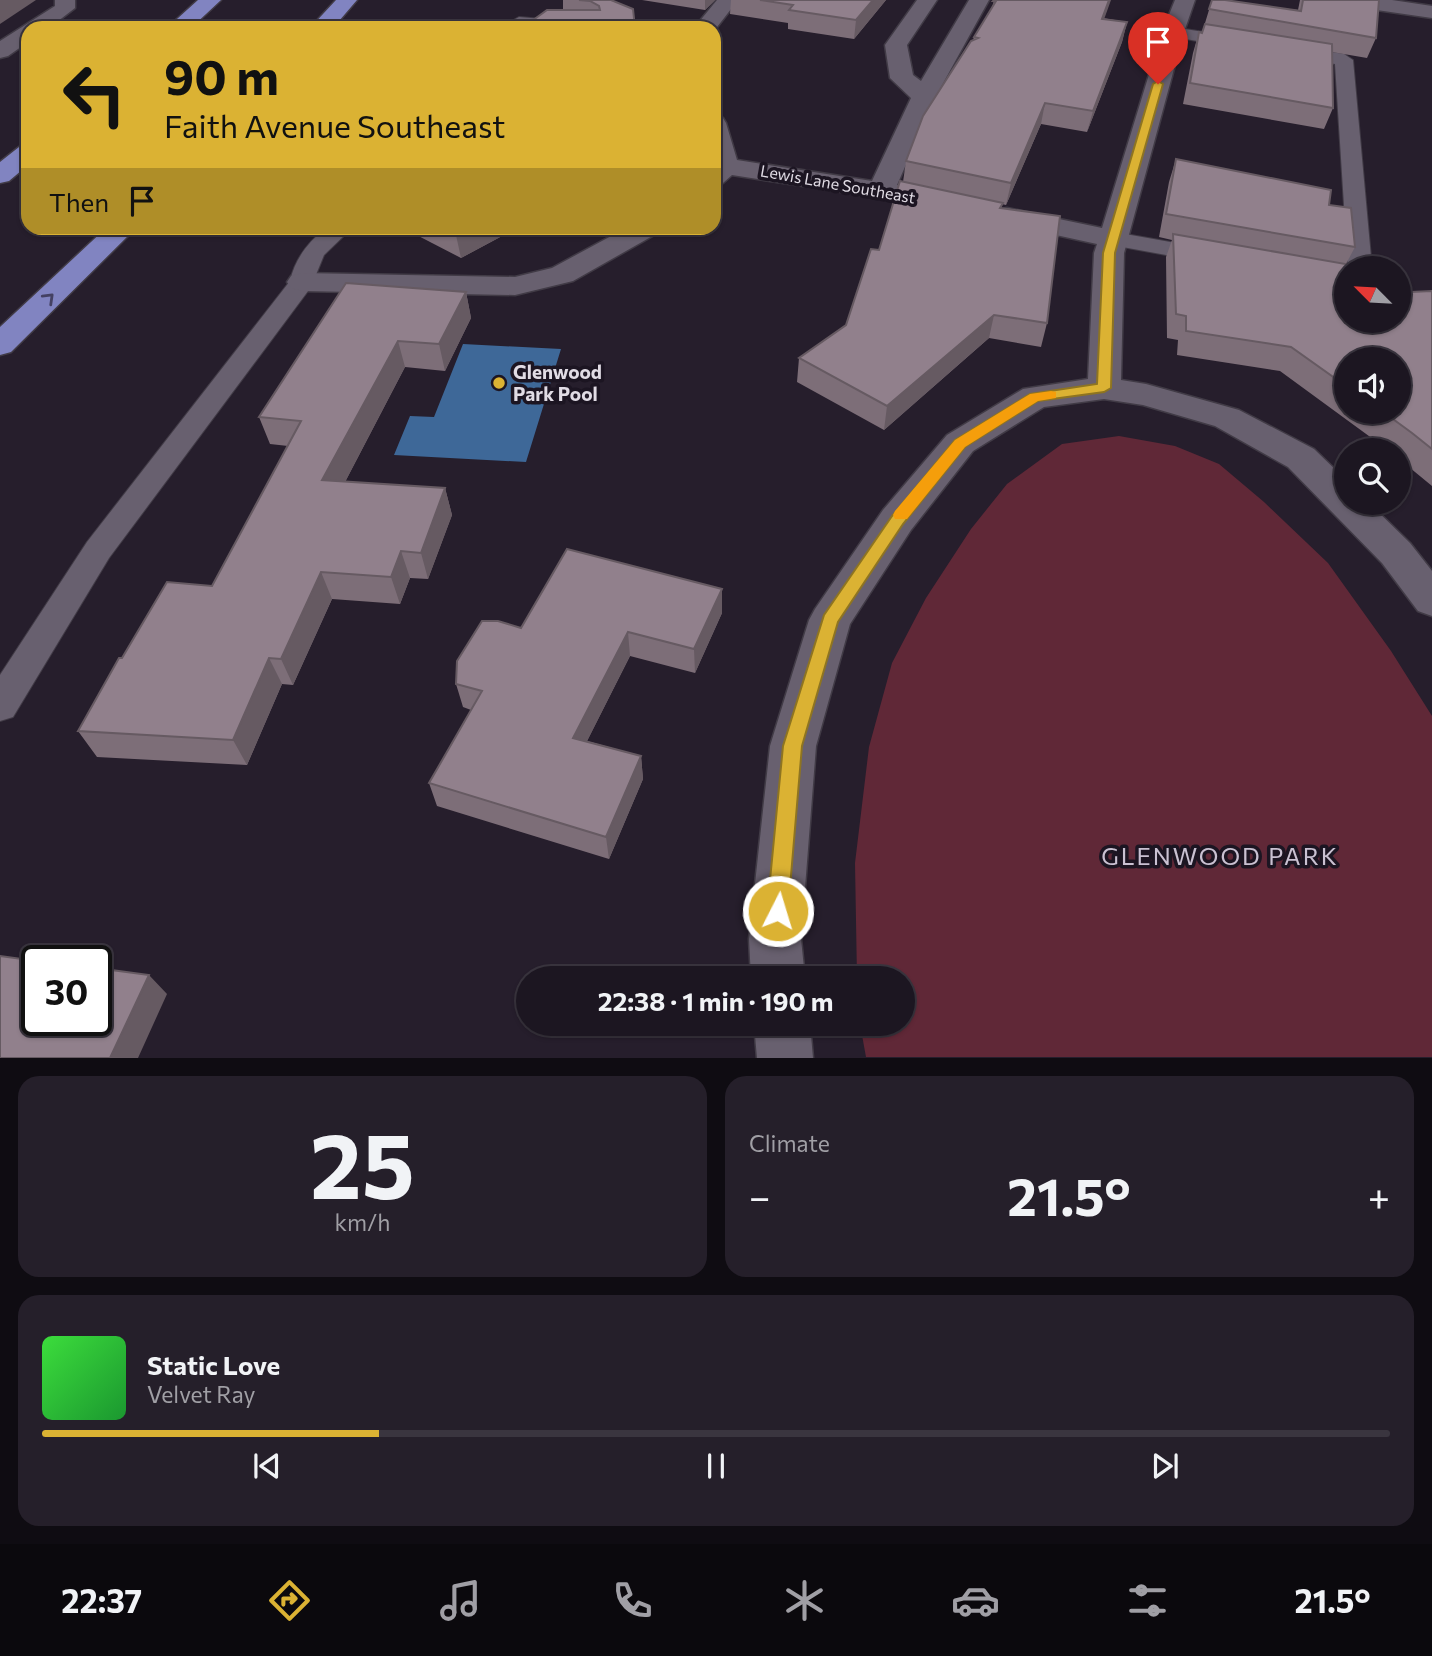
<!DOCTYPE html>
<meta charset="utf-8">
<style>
:root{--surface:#1c1621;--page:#251f2a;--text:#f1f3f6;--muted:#a09fa5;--line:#3a353f;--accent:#dbb233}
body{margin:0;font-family:Commissioner,sans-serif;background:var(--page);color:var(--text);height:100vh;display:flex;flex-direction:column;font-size:26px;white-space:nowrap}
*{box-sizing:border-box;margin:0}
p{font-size:23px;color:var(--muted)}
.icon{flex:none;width:38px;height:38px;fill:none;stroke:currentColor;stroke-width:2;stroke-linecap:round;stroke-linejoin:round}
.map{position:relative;height:1058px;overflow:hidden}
.side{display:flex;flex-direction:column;gap:18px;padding:18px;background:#0f0c12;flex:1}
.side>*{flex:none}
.top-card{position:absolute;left:21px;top:21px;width:700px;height:214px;border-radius:21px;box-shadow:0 2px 5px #0004,0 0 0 2px var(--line);background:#dbb233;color:#111;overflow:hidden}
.needle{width:46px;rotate:294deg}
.controls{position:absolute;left:1334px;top:256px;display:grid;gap:14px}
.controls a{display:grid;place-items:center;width:77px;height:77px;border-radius:50%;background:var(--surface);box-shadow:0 2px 5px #0004,0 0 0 2px var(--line);font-size:35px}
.speed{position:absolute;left:21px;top:945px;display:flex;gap:14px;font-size:35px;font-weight:700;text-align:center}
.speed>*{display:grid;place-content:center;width:91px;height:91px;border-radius:50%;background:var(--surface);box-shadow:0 2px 5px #0004,0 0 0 2px var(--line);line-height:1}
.speed .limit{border:4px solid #111;border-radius:10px;background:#fff;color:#111}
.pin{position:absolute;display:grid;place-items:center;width:60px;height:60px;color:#fff;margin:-72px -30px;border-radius:50% 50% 50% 0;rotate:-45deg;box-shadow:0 0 7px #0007}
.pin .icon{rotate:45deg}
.me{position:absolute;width:77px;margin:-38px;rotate:5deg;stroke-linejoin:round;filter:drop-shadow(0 0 5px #0008)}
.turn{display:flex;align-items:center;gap:24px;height:147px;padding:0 28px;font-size:32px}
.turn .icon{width:91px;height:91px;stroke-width:2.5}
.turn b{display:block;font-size:49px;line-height:60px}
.then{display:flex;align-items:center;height:66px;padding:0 28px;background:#0003;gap:14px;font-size:26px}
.big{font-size:52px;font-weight:700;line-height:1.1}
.side .tile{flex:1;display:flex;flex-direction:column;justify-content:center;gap:10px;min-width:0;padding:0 24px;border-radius:21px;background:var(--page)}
.side .dial{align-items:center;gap:0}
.dial b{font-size:91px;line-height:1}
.song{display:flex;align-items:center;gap:21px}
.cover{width:84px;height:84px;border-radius:10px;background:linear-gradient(135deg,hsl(120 70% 55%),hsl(130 70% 35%))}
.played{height:7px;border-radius:4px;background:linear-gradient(90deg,var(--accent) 25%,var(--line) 25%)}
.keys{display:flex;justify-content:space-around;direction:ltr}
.heat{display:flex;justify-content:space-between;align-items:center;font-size:38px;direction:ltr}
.side .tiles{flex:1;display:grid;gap:18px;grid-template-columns:1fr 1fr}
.tile:last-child{grid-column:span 2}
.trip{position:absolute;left:516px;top:966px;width:399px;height:70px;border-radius:35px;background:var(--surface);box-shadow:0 2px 5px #0004,0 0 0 2px var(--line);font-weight:700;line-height:70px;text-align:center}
.tab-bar{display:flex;height:112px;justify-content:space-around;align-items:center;background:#0b090d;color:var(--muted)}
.tab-bar .icon{width:49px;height:49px}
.tab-bar .active{color:var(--accent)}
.tab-bar b{font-size:32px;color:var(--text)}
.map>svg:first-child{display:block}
</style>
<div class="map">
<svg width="1432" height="1058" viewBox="0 0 1432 1058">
<rect width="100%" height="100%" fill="#261e2c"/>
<path fill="#602837" d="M1119,436L1175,446L1219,464L1264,502L1328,563L1391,651L1432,716V1057H866L860,1024H903V978H857L855,863L869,747L892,663L926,598L971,529L1007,484L1062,444Z"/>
<path fill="#3e6898" d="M463,344L561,349L526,462L394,455L410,416L434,417Z"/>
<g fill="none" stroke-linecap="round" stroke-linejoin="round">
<defs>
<path id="service" d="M519,17L590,23L599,28L513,26L510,22Z
M1173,27L1240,38L1249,43L1240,48L1167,36L1164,32L1167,28Z
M1291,46L1344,54L1353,60L1372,268H1348L1335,64L1285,55L1282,51L1285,47Z
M326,228H352L324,255L311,287L109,558L13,717L0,721V675L87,542L290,281C295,259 308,242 326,228Z
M1114,232L1210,249L1218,251L1222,256L1218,261L1210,263L1106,244L1102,239L1106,234Z"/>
<path id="minor" d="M55,0H75V8L49,28H28V42L8,56L0,58V41L55,6Z
M717,0H738L714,31V28H694Z
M917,0H937L907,45L913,75L921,81L969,0H989L936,96L897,185L958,198L962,204L958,210L948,212L881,198L732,175L723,183L714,185V116L723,118L726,123L737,160L872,181L911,98L890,78L885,45Z
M1175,0H1195L1184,32L1124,253L1121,380L1146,384L1239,410L1314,449L1346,480V502H1368L1410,543L1432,571V616L1418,611L1382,563L1288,467L1215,426L1143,405L1104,399L1044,407L973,451L911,530L850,624L816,746L801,939L805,978H751L749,939L770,746L809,620L815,609L883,510L947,435L1023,389L1088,379L1094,253L1097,244L997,222L993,216L997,210L1007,208L1102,228L1162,32Z
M1339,0H1392L1432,6V18L1349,6L1342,4Z
M626,228H660L656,234L573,281L515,295L302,291L291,288L287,282L291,276L302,273L515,277L552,268Z
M754,1024H810L813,1058H757Z"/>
<path id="motorway" d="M198,0H221L191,28H167Z
M336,0H357L333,28H310Z
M28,144V165L9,181L0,183V162L19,147Z
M106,228H136L11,352L0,355V327Z"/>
</defs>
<use href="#service" stroke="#413b46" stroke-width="2"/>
<use href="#minor" stroke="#413b46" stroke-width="3"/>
<use href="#motorway" stroke="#413b46" stroke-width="3"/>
<use href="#service" fill="#68606f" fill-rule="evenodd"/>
<use href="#minor" fill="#68606f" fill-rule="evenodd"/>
<use href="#motorway" fill="#8184c1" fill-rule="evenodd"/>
</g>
<path fill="#7d6e78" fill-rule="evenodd" d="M563,0H611L635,28L563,10Z
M642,0H715L705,10Z
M731,0H886L854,39L788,29V23L730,14Z
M994,0L1127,22L1122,42L1087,132L1041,124L1006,205L1002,204L1001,208L1047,323L1041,347L989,338L884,430L797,382L799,358L846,325L879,250L903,182L906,161L973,40L974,37L992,8Z
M1212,0L1298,10L1300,0H1379L1376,38L1367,58L1332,52L1333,108L1324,129L1183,104L1193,53L1199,32L1202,33Z
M1176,159L1329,205L1355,247L1346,264V320L1411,292L1432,291V486L1398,458V450H1388L1280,371L1177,355L1178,340L1167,338L1166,257L1172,240L1159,237L1169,182ZM1346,359L1398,411H1346Z
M403,228H517L461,258Z
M466,292L471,318L445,371L405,367L345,482L445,488L452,515L428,579L410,578L400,604L332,599L293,685L282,684L247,765L97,757L78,731L122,658L212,586L288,446L270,444L259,417Z
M722,613L695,673L630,656L587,741L641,756L643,779L609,859L437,806L429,783L471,710L463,707L456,684L521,628Z"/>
<path fill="#665a62" d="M0,0H36L0,24Z
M705,0H715L705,10Z
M873,0H886L854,39L856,20Z
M1109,0H1111L1097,39L1102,19Z
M1127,22L1122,42L1087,132L1093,111Z
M1045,103L1041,124L1006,205L1011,183Z
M470,228H517L461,258L456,235Z
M466,292L471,318L445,371L439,344Z
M994,315L989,338L884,430L887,406Z
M398,341L405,367L332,507L322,480Z
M445,488L452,515L428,579L421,553Z
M401,551L410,578L400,604L391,577Z
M321,572L332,599L293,685L281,659Z
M722,589V613L695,673L694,649Z
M628,632L630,656L577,761L573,738Z
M269,658L282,684L247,765L233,740Z
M641,756L643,779L609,859L606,837Z
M149,975L167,994L138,1058H110Z"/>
<path fill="#91808c" stroke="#665a62" stroke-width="2" d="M579,0H611L633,9L635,28H528L529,23L547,10H600L599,6L590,1Z
M760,0H873L856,20L789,10L793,5Z
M994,0H1109L1102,19L1127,22L1093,111L1045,103L1011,183L906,161L923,116L971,41L978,38L974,37L996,1H993Z
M1212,0H1225L1301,11L1303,0H1379L1376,38L1209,9Z
M1205,24L1332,44L1333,108L1190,83L1199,32L1202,33Z
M1176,159L1331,190L1329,205L1351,208L1355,247L1166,214Z
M900,181L1003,203L1000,208L1060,216L1047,323L994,315L887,406L799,358L846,325L871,249L879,250Z
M442,228H470L456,235Z
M1173,234L1357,266V268H1346V320H1398V280L1409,282L1411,292L1432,291V449L1412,433L1382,411H1398V359H1346V386L1291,347L1186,331V316L1176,314Z
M346,283L466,292L439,344L398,341L322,480L445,488L421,553L401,551L391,577L321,572L281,659L269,658L233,740L78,731L119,658H122L167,582L212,586L301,421L259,417Z
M567,549L722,589L694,649L628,632L573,738L641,756L606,837L429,783L482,691L456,684L457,661L482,621H498L521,628Z
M0,956L37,961V1020H96V968L149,975L110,1058H0Z"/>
<defs><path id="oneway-chevron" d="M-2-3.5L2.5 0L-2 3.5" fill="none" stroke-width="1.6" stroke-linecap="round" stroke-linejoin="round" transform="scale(1.75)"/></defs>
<use stroke="#444162" href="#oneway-chevron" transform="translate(49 298) rotate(-44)"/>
<path fill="#dbb233" stroke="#8e7421" stroke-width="2" d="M1158,81L1163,84L1115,253L1111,388L1104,392L1038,401L965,447L903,524L838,622L802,746L788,911L785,919L778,922L770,919L767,911L783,746L824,615L892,516L955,440L1030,394L1097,384L1103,253L1153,84Z"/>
<path fill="#f59e0b" d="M1051,391L1056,392V398L1038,401L965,447L907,519H895L893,515L895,511L955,440L1030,394Z"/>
<circle fill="#dbb233" stroke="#1c1522" stroke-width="2.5" cx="499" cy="383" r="7"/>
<g text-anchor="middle" stroke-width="7" stroke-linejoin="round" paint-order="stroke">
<g font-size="16" fill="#e1dce5" stroke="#1c1522">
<text transform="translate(838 184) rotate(10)" y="6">Lewis Lane Southeast</text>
</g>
<g font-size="19" font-weight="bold" fill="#e1dce5" stroke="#1c1522" text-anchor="start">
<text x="513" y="379">Glenwood<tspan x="513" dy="22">Park Pool</tspan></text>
</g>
<g font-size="24" letter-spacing="2" fill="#cac1d2" stroke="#1c1522">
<text x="1220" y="865">GLENWOOD PARK</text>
</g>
</g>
</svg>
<div class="controls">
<a><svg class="needle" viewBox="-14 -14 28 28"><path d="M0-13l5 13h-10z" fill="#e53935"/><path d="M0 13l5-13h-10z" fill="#a09fa5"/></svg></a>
<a><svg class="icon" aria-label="sound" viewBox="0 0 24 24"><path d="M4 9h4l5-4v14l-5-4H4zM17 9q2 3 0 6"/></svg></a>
<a><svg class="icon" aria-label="search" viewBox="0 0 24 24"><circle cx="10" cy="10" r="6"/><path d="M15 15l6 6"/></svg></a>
</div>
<div class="speed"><div class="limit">30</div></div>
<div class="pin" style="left:1158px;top:84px;background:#d93025"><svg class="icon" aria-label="arrive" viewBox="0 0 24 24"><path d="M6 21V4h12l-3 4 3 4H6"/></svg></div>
<svg class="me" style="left:778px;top:911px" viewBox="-20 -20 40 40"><circle r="17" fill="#dbb233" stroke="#fff" stroke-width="3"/><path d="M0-11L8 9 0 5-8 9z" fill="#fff"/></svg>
<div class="trip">22:38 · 1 min · 190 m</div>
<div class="top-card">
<div class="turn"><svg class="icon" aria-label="left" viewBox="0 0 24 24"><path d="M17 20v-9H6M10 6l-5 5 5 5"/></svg><div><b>90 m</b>Faith Avenue Southeast</div></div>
<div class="then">Then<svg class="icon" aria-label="arrive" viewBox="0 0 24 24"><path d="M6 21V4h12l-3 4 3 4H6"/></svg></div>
</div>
</div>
<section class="side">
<div class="tiles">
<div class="tile dial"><b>25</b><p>km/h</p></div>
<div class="tile"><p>Climate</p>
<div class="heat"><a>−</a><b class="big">21.5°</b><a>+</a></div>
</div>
<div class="tile">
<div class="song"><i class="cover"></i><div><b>Static Love</b><p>Velvet Ray</p></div></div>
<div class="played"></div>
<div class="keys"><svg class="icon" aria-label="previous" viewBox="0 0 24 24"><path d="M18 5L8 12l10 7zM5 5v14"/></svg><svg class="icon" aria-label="pause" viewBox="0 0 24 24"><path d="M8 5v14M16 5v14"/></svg><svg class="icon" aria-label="next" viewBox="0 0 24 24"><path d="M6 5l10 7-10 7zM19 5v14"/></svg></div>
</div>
</div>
</section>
<nav class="tab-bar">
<b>22:37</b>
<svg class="icon active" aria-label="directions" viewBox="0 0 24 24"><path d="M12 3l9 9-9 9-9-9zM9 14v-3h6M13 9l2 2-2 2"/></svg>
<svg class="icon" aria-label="music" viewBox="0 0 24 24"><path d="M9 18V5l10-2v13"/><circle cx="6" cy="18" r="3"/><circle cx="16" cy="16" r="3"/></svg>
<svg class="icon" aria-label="phone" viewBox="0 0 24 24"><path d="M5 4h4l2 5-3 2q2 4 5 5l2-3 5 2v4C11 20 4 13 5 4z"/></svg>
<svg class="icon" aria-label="climate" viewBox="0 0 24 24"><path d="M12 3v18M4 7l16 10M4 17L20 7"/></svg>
<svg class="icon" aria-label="car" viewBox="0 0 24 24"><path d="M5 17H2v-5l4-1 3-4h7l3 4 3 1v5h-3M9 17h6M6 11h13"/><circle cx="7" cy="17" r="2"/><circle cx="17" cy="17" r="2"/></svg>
<svg class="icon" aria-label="filters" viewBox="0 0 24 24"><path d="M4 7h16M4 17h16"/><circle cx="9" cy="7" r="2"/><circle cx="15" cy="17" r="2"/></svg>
<b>21.5°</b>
</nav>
